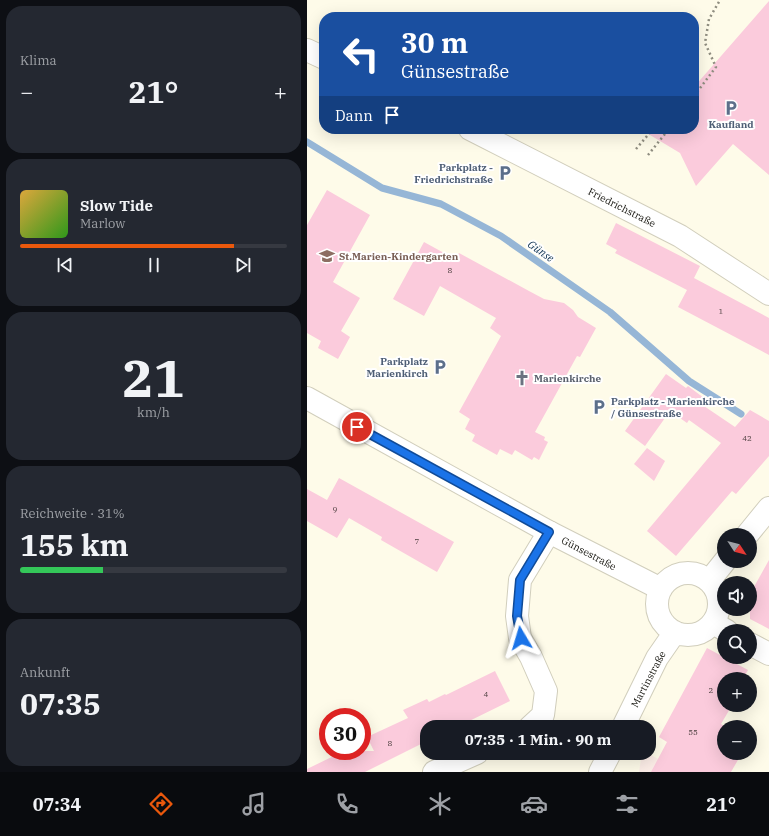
<!DOCTYPE html>
<html lang="de">
<meta charset="utf-8">
<style>
:root{--surface:#171b24;--page:#242831;--text:#f1f3f6;--muted:#9ea1a6;--line:#363941;--accent:#ea580c}
body{margin:0;font-family:"IBM Plex Serif",serif;background:var(--page);color:var(--text);height:100vh;display:flex;flex-direction:column;font-size:15px;white-space:nowrap}
*{box-sizing:border-box;margin:0}
p{font-size:13px;color:var(--muted)}
.icon{flex:none;width:22px;height:22px;fill:none;stroke:currentColor;stroke-width:2;stroke-linecap:round;stroke-linejoin:round}
.map{position:relative;flex:1;overflow:hidden}
.side{display:flex;flex-direction:column;gap:6px;padding:6px;background:#0d0f14;width:307px}
.side>*{flex:none}
.guide{position:absolute;left:12px;top:12px;width:380px;height:122px;border-radius:16px;box-shadow:0 4px 16px #0002;background:#1a4fa0;color:#fff;overflow:hidden}
.needle{width:26px;rotate:126deg}
.controls{position:absolute;left:410px;top:528px;display:grid;gap:8px}
.controls a{display:grid;place-items:center;width:40px;height:40px;border-radius:50%;background:var(--surface);box-shadow:0 4px 16px #0002;font-size:20px}
.speed{position:absolute;left:12px;top:708px;display:flex;gap:8px;font-size:20px;font-weight:700;text-align:center}
.speed>*{display:grid;place-content:center;width:52px;height:52px;border-radius:50%;background:var(--surface);box-shadow:0 4px 16px #0002;line-height:1}
.speed .limit{border:6px solid #d22;background:#fff;color:#111}
.pin{position:absolute;display:grid;place-items:center;width:34px;height:34px;color:#fff;margin:-17px;border:2px solid #fff;border-radius:50%;box-shadow:0 1px 4px #0007}
.me{position:absolute;width:44px;margin:-22px;rotate:353deg;stroke-linejoin:round;filter:drop-shadow(0 0 3px #0008)}
.turn{display:flex;align-items:center;gap:14px;height:84px;padding:0 16px;font-size:18px}
.turn .icon{width:52px;height:52px;stroke-width:2.5}
.turn b{display:block;font-size:28px;line-height:34px}
.then{display:flex;align-items:center;height:38px;padding:0 16px;background:#0003;gap:8px;font-size:15px}
.big{font-size:30px;font-weight:800;line-height:1.1}
.side .tile{flex:1;display:flex;flex-direction:column;justify-content:center;gap:6px;min-width:0;padding:0 14px;border-radius:16px;background:var(--page)}
.side .dial{align-items:center;gap:0}
.dial b{font-size:52px;line-height:1}
.song{display:flex;align-items:center;gap:12px}
.cover{width:48px;height:48px;border-radius:6px;background:linear-gradient(135deg,hsl(40 70% 55%),hsl(110 70% 35%))}
.played{height:4px;border-radius:2px;background:linear-gradient(90deg,var(--accent) 80%,var(--line) 80%)}
.keys{display:flex;justify-content:space-around;direction:ltr}
.heat{display:flex;justify-content:space-between;align-items:center;font-size:22px;direction:ltr}
.charge{height:6px;border-radius:3px;background:linear-gradient(90deg,#34c759 31%,var(--line) 0)}
.trip{position:absolute;left:113px;top:720px;width:236px;height:40px;border-radius:16px;background:var(--surface);box-shadow:0 4px 16px #0002;font-weight:800;line-height:40px;text-align:center}
.dock{display:flex;height:64px;justify-content:space-around;align-items:center;background:#090b0e;color:var(--muted)}
.dock .icon{width:28px;height:28px}
.dock .active{color:var(--accent)}
.dock b{font-size:18px;color:var(--text)}
main{display:flex;flex:1;min-height:0}
.map>svg:first-child{display:block}
</style>
<main>
<section class="side">
<div class="tile"><p>Klima</p>
<div class="heat"><a>−</a><b class="big">21°</b><a>+</a></div>
</div>
<div class="tile">
<div class="song"><i class="cover"></i><div><b>Slow Tide</b><p>Marlow</p></div></div>
<div class="played"></div>
<div class="keys"><svg class="icon" aria-label="previous" viewBox="0 0 24 24"><path d="M18 5L8 12l10 7zM5 5v14"/></svg><svg class="icon" aria-label="pause" viewBox="0 0 24 24"><path d="M8 5v14M16 5v14"/></svg><svg class="icon" aria-label="next" viewBox="0 0 24 24"><path d="M6 5l10 7-10 7zM19 5v14"/></svg></div>
</div>
<div class="tile dial"><b>21</b><p>km/h</p></div>
<div class="tile"><p>Reichweite · 31%</p><b class="big">155 km</b><div class="charge"></div></div>
<div class="tile"><p>Ankunft</p><b class="big">07:35</b></div>
</section>
<div class="map">
<svg width="462" height="772" viewBox="0 0 462 772">
<rect width="100%" height="100%" fill="#fefbe9"/>
<path fill="#fcede7" d="M335,753H340L376,772H332Z"/>
<g fill="none" stroke-linecap="round" stroke-linejoin="round">
<path stroke="#96b6d6" stroke-width="7" d="M0,142L75,188L134,204L194,236L303,312L382,381L434,414"/>
</g>
<path fill="#fbcbdc" d="M462,1V175L426,144L389,186L373,153L333,129H387V87Z
M20,190L63,215L26,282L53,298L34,331L43,337L31,359L11,348L14,341L0,333V225Z
M309,223L393,266L387,278L462,318V355L371,307L380,290L308,253L310,250L299,244Z
M117,242L148,259L152,253L222,291L237,299L257,303L266,310L271,317L289,328L273,357L270,356L228,432L238,437L237,440L241,442L232,460L227,457L225,460L208,450L205,455L193,449L190,455L165,441L168,435L158,429L163,419L152,412L194,336L183,328L189,318L133,286L117,316L86,299Z
M359,374L379,388L381,386L397,398L394,404L428,427L443,410L462,421V456L429,494L425,491L369,556L340,531L414,443L382,420L380,423L363,411L338,446L318,431Z
M340,448L358,461L347,481L327,464Z
M32,478L147,542L130,572L74,540L75,537L42,518L30,538L0,521V489L20,500Z
M462,560V629L443,619V594Z
M400,648L441,670L436,679H417V705L424,707L414,724L419,727H417V753H435L424,772H344L360,742L352,737Z
M188,671L203,701L150,727H120V755L114,744L58,772H0V769L37,751H67L60,737L101,718L96,710L120,699L122,702L138,694L139,695Z"/>
<g fill="none" stroke-linecap="round" stroke-linejoin="round">
<defs>
<path id="street" d="M0,50L17,58
M163,129L373,236L462,294
M406,623L420,631
M443,644L462,654
M223,727L236,715L239,691L224,657L213,638L210,616L213,580L242,532
M127,772L170,753"/>
<path id="secondary" d="M0,398L242,532L354,589
M440,535L462,508
M350 604a31 31 0 1 1 62 0a31 31 0 1 1-62 0Z
M402,581L418,561
M316,727L350,658L368,632
M293,772L303,753"/>
</defs>
<use href="#street" stroke="#d1cebc" stroke-width="24"/>
<use href="#secondary" stroke="#d1cebc" stroke-width="24"/>
<path stroke="#908e81" stroke-width="2.5" stroke-dasharray="2 3" stroke-linecap="butt" d="M387,96L409,67L398,43L402,19L413,0
M329,149L346,129
M341,155L362,129"/>
<use href="#street" stroke="#fff" stroke-width="22"/>
<use href="#secondary" stroke="#fff" stroke-width="22"/>
</g>
<g fill="none" stroke-linecap="round" stroke-linejoin="round">
<defs>
<path id="route" d="M50,427L242,532L213,580L210,616L214,638"/>
</defs>
<use href="#route" stroke="#114b97" stroke-width="10"/>
<use href="#route" stroke="#1a73e8" stroke-width="7"/>
</g>
<defs>
<symbol id="parking-bare" viewBox="-9 -9 18 18"><path d="M-3.5-5.5H1a3.5 3.5 0 0 1 0 7H-1V5.5H-3.5ZM-1-3.4V-.6H.8a1.4 1.4 0 0 0 0-2.8Z" fill="#5c6f8a" stroke="#fff" stroke-width="2.5" paint-order="stroke"/></symbol>
<symbol id="school-bare" viewBox="-9 -9 18 18"><path d="M0-5L7-2L0 1L-7-2ZM-4 1L0 2.5L4 1V4Q0 6-4 4Z" fill="#8d6e63" stroke="#fff" stroke-width="2.5" paint-order="stroke"/></symbol>
<symbol id="church-bare" viewBox="-9 -9 18 18"><path d="M-1.2-6h2.4v3.5h3.3v2.4h-3.3V6h-2.4V-.1h-3.3v-2.4h3.3Z" fill="#6b7280" stroke="#fff" stroke-width="2.5" paint-order="stroke"/></symbol>
</defs>
<g fill-rule="evenodd">
<use href="#parking-bare" x="413" y="97" width="22" height="22"/>
<use href="#parking-bare" x="187" y="162" width="22" height="22"/>
<use href="#school-bare" x="9" y="245" width="22" height="22"/>
<use href="#parking-bare" x="122" y="356" width="22" height="22"/>
<use href="#church-bare" x="204" y="367" width="22" height="22"/>
<use href="#parking-bare" x="281" y="396" width="22" height="22"/>
</g>
<g text-anchor="middle" stroke-width="4" stroke-linejoin="round" paint-order="stroke">
<g font-size="8" fill="#4e4141">
<text x="143" y="273">8</text>
<text x="414" y="314">1</text>
<text x="440" y="441">42</text>
<text x="28" y="512">9</text>
<text x="110" y="544">7</text>
<text x="404" y="693">2</text>
<text x="179" y="697">4</text>
<text x="386" y="735">55</text>
<text x="83" y="746">8</text>
</g>
<g font-size="10" font-weight="bold" fill="#4e5e75" stroke="#fff" text-anchor="end">
<text x="424" y="128" text-anchor="middle">Kaufland</text>
<text x="186" y="171">Parkplatz -<tspan x="186" dy="12">Friedrichstraße</tspan></text>
<text x="121" y="365">Parkplatz<tspan x="121" dy="12">Marienkirch</tspan></text>
<text x="304" y="405" text-anchor="start">Parkplatz - Marienkirche<tspan x="304" dy="12">/ Günsestraße</tspan></text>
</g>
<g font-size="10" fill="#14130d" stroke="#fff">
<text transform="translate(315 207) rotate(27)" y="4">Friedrichstraße</text>
<text transform="translate(282 553) rotate(28)" y="4">Günsestraße</text>
<text transform="translate(341 679) rotate(-62)" y="4">Martinstraße</text>
</g>
<g font-size="10" font-weight="bold" fill="#785e54" stroke="#fff" text-anchor="start">
<text x="32" y="260">St.Marien-Kindergarten</text>
</g>
<g font-size="10" font-weight="bold" fill="#5b616d" stroke="#fff" text-anchor="start">
<text x="227" y="382">Marienkirche</text>
</g>
<g font-size="11" font-style="italic" fill="#0b3050" stroke="#fff">
<text transform="translate(234 251) rotate(35)" y="4">Günse</text>
</g>
</g>
</svg>
<div class="controls">
<a><svg class="needle" viewBox="-14 -14 28 28"><path d="M0-13l5 13h-10z" fill="#e53935"/><path d="M0 13l5-13h-10z" fill="#9ea1a6"/></svg></a>
<a><svg class="icon" aria-label="sound" viewBox="0 0 24 24"><path d="M4 9h4l5-4v14l-5-4H4zM17 9q2 3 0 6"/></svg></a>
<a><svg class="icon" aria-label="search" viewBox="0 0 24 24"><circle cx="10" cy="10" r="6"/><path d="M15 15l6 6"/></svg></a>
<a>+</a>
<a>−</a>
</div>
<div class="speed"><div class="limit">30</div></div>
<div class="pin" style="left:50px;top:427px;background:#d93025"><svg class="icon" aria-label="arrive" viewBox="0 0 24 24"><path d="M6 21V4h12l-3 4 3 4H6"/></svg></div>
<svg class="me" style="left:214px;top:638px" viewBox="-20 -20 40 40"><path d="M0-17L14 15 0 8-14 15z" fill="#1a73e8" stroke="#fff" stroke-width="4"/></svg>
<div class="trip">07:35 · 1 Min. · 90 m</div>
<div class="guide">
<div class="turn"><svg class="icon" aria-label="left" viewBox="0 0 24 24"><path d="M17 20v-9H6M10 6l-5 5 5 5"/></svg><div><b>30 m</b>Günsestraße</div></div>
<div class="then">Dann<svg class="icon" aria-label="arrive" viewBox="0 0 24 24"><path d="M6 21V4h12l-3 4 3 4H6"/></svg></div>
</div>
</div>
</main>
<nav class="dock">
<b>07:34</b>
<svg class="icon active" aria-label="directions" viewBox="0 0 24 24"><path d="M12 3l9 9-9 9-9-9zM9 14v-3h6M13 9l2 2-2 2"/></svg>
<svg class="icon" aria-label="music" viewBox="0 0 24 24"><path d="M9 18V5l10-2v13"/><circle cx="6" cy="18" r="3"/><circle cx="16" cy="16" r="3"/></svg>
<svg class="icon" aria-label="phone" viewBox="0 0 24 24"><path d="M5 4h4l2 5-3 2q2 4 5 5l2-3 5 2v4C11 20 4 13 5 4z"/></svg>
<svg class="icon" aria-label="climate" viewBox="0 0 24 24"><path d="M12 3v18M4 7l16 10M4 17L20 7"/></svg>
<svg class="icon" aria-label="car" viewBox="0 0 24 24"><path d="M5 17H2v-5l4-1 3-4h7l3 4 3 1v5h-3M9 17h6M6 11h13"/><circle cx="7" cy="17" r="2"/><circle cx="17" cy="17" r="2"/></svg>
<svg class="icon" aria-label="filters" viewBox="0 0 24 24"><path d="M4 7h16M4 17h16"/><circle cx="9" cy="7" r="2"/><circle cx="15" cy="17" r="2"/></svg>
<b>21°</b>
</nav>
